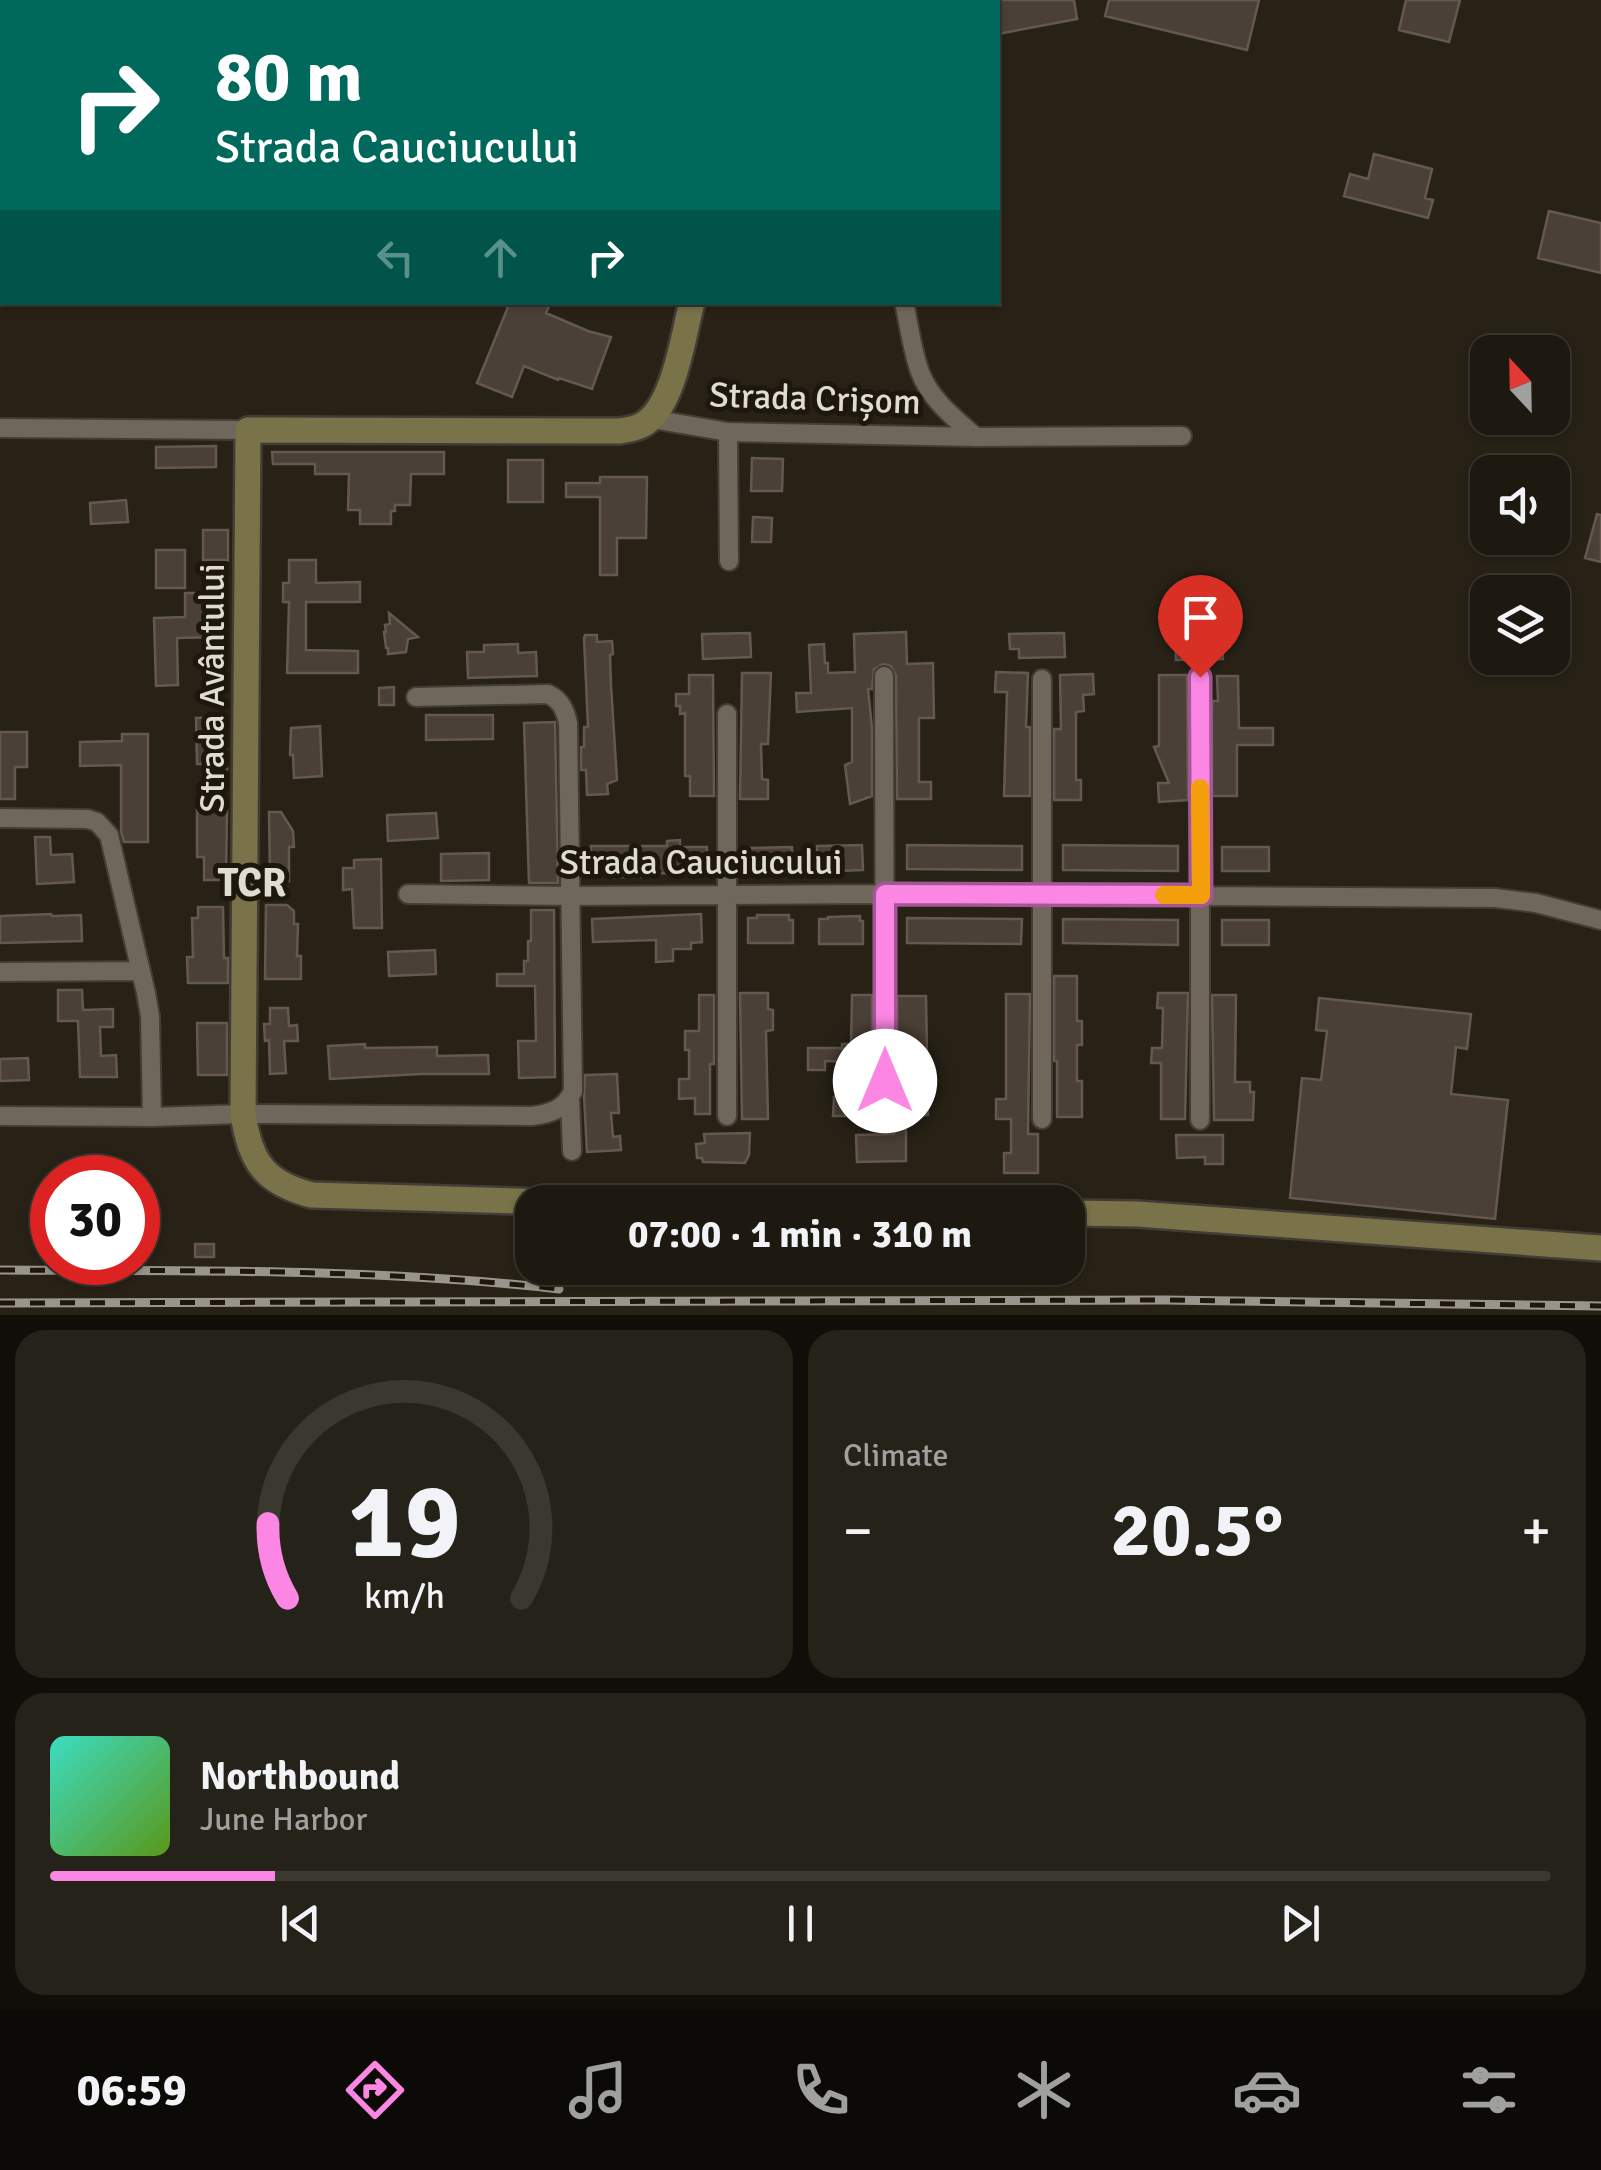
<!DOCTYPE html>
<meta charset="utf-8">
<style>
:root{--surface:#1d1910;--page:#252219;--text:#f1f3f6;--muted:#a0a09f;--line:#3b3830;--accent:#fc86e4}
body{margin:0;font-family:Signika,sans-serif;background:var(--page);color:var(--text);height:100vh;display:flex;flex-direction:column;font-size:38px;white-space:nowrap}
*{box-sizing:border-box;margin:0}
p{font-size:32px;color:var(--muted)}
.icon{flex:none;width:55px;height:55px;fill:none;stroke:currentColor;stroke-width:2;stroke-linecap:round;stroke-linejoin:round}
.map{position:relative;height:1315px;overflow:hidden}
.sheet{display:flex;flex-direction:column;gap:15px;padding:15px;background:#100e09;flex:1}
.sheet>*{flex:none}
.guide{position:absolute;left:0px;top:0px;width:1000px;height:305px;box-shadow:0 2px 8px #0004,0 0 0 2px var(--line);background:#00695c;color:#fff;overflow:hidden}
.needle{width:65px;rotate:338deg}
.controls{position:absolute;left:1470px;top:335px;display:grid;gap:20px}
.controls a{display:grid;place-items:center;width:100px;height:100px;border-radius:20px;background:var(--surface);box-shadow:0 2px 8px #0004,0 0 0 2px var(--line);font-size:50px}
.speed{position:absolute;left:30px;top:1155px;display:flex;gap:20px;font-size:50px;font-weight:700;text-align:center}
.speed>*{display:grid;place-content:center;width:130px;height:130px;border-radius:50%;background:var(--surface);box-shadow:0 2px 8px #0004,0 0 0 2px var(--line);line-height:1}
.speed .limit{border:15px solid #d22;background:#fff;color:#111}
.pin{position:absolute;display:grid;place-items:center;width:85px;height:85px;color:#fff;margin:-102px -42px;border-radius:50% 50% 50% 0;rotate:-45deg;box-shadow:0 0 10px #0007}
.pin .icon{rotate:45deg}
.me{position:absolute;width:110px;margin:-55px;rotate:0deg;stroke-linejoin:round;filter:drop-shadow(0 0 8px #0008)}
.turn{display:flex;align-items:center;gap:35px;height:210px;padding:0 50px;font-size:45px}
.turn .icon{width:130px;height:130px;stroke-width:2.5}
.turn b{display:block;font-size:70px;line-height:85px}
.lanes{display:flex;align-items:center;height:95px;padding:0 50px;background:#0003;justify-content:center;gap:50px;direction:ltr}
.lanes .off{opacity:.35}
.big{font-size:75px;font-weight:700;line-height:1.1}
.sheet .tile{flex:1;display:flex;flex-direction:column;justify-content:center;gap:15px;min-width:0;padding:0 35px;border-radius:30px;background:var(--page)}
.sheet .dial{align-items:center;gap:0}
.dial svg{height:260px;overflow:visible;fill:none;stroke:var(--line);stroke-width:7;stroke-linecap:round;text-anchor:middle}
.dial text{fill:var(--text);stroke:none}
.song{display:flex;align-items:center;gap:30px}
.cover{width:120px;height:120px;border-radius:15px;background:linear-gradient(135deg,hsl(170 70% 55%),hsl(90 70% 35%))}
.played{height:10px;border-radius:5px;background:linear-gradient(90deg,var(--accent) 15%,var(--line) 15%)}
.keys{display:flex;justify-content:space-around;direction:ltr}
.heat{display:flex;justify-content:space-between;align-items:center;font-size:55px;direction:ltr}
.sheet .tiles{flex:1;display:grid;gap:15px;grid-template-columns:1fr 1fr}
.tile:last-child{grid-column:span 2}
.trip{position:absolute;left:515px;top:1185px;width:570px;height:100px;border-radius:30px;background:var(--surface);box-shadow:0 2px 8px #0004,0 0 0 2px var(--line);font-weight:700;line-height:100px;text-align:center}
.tab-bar{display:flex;height:160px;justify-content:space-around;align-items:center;background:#0c0a06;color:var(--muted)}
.tab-bar .icon{width:70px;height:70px}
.tab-bar .active{color:var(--accent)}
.tab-bar b{font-size:45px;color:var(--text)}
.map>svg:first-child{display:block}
</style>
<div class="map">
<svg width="1601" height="1315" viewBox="0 0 1601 1315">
<rect width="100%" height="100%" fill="#272116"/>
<path fill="#4b4037" stroke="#64584f" stroke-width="2.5" d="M998,0H1074L1077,19L998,34Z
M1109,0H1259L1247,50L1105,16Z
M1406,0H1460L1449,42L1399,30Z
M1374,154L1432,169L1425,198L1433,200L1428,218L1344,196L1350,174L1368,179Z
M1549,211L1601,223V273L1538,258Z
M510,302H551L546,313L588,331L611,337L592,389L559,378L558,380L524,366L512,397L477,383Z
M216,446V467L156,468V447Z
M272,452H444V474H411L410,505H395V511H391V524H360V510H348L349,474H315V464H273Z
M752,458L783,459L782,491H751Z
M508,460H543V502H508Z
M600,477H647L646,538H617V575H600V497H566V483H600Z
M126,500L128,522L91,524L90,503Z
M1597,514L1601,515V562L1585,558Z
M753,517L772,518L771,542H752Z
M203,530H228V560H203Z
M156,550H185V588H156Z
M289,560H316V583L360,582V602H306V650L358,651V673H287L289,602H283V583H289Z
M185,593H212L213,617L225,616L226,637L177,638L178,685L156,686L154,618L185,617Z
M389,613L418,637L408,639L406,652L388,654V648H386L384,632H386L385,625L390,624Z
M906,632L907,664L933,663L934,718H919V782H931V799H897L896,676L891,666L883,664L874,669L872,689H868L872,728V796L850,804L845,765L852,762V708L797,712L796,693H811L809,645L824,644L825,663H828V673L855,672L854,634Z
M750,633L751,657L703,659L702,634Z
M1064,633L1065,657L1019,658V649H1010L1009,634Z
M1222,634L1223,659L1176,660L1175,635Z
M585,635H597V642L612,641L613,654L610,655L611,685L617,780L607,784L608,794L587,795L586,770H581V747H584V727H588L584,638Z
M518,644V653L536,652L537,676L468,678L467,652H484V645Z
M996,672L1028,673L1026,727H1030V796H1004L1007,692H995Z
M742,673H771L768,744H761L762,779L768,780V799H740Z
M1093,674L1094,694L1083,695L1084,711L1076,712V780H1081V800H1054V729H1061L1060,675Z
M689,675H713L714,796H690V776H685V713L680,714V706H676V694H689Z
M1159,675H1187L1188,800L1159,802L1158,783H1169L1154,747L1159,746Z
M1217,676H1238L1239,728H1273V745H1237V796H1212V701H1218Z
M394,687V705H379V688Z
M426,715H493V739L426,740Z
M225,717L227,770H204V764H197L196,718Z
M555,722L558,883H529L524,723Z
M320,726L322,776L294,778L293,755H290L291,728Z
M0,732H27V767H15V799H0Z
M122,734H148V842H124L121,832V765L80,766V742L122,741Z
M197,810H227L226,880H204V857H197Z
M269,812H281L293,831L294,847H289V881L270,882Z
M436,813L438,838L388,841L387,815Z
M35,837H50L51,855L72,854L74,882L37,884Z
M680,840V847H707V872L641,874V877H610V872H591V846H667V841Z
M862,845L863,870L838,871L837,875H826V870H817V846Z
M907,845L1022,846V870L907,869Z
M1063,845L1178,846V871L1063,870Z
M792,847V871L749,872V848Z
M1222,847H1269V871H1222Z
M489,853V880L441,881V854Z
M381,859L382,928H354L352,889L343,890V868H354V860Z
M266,905H287L294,911V924H298L297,956H301V979H265Z
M198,907H223L224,958H228V983H188L187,957H193L192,918H198Z
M531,910H554L555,1077L519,1078L518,1041H536L535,986H497V974H524V961H528V941H531Z
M51,914L52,916L81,915L82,941L0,943V916Z
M701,914L702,942L691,943V949H673V961L656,962V940L593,942L592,919Z
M757,915H789V920H793V943H748V918H757Z
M860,916V921H863V944H819V919H828V917Z
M907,918L1022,919L1021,944L907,943Z
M1063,919L1178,920V945L1063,943Z
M1222,920H1269V945H1222Z
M435,950L436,974L389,976L388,952Z
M1054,976H1077V1021H1082V1045H1077V1081H1082V1117H1057V1061H1054Z
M58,990H82L83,1010L113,1009V1027H100L101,1056L116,1055L117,1077H80L78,1021H58Z
M740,993H768V1009L773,1010V1030L766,1031L768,1119H742Z
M1158,993H1188L1185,1119H1161V1063H1151L1152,1048H1162L1163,1008H1157Z
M1006,994H1030L1028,1134H1038V1173H1004V1153H1011V1119H996V1099H1006Z
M699,995H714V1064H710V1114H695V1098L679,1099V1079H689V1050H685V1031H699Z
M852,995H872V1062H867L866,1116H833L834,1097H848V1062L825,1061V1070H808V1048H842V1044H851Z
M1212,995H1236L1235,1082H1250V1092H1254L1253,1120H1214Z
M897,996H926L928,1115L906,1116V1161L857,1162L856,1135L894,1134L898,1118Z
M1319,998L1471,1014L1467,1049L1456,1047L1451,1094L1508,1100L1495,1219L1290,1198L1302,1078L1321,1080L1327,1031L1316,1030Z
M270,1008H288L289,1026L297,1025L298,1041H284L286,1073L270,1074L269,1040L265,1041L264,1024H270Z
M197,1023H227V1075H198Z
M365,1044V1048L437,1047V1056L488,1055L489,1074H421L330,1079L328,1046Z
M28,1058L29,1080L0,1081V1059Z
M617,1074L619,1113H611L613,1137L620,1136L621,1150L587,1152L584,1097L585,1075Z
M750,1133L749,1155L745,1163L703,1162L702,1158H697L696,1144L705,1143L704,1134Z
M1176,1135H1223V1164H1205V1157L1177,1158Z
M36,1200H52V1222H36Z
M195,1244H214V1257H195Z"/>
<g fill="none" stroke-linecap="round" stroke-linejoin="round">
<defs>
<path id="street" d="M904,302C909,325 912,350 920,372C930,399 954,418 976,437
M652,419L728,432L976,437L1182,436
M0,428L248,430
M728,432L729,561
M884,676L885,1118
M1200,677V1120
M0,818L88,819L97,822L109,835L146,993L150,1016L152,1117
M408,894L571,896L885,894L1495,898L1536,903L1601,920
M0,972L141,971
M570,1098L572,1151
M0,1116L152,1117L243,1114L532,1116C550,1114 565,1109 573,1091L568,723C565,710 561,700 548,694L416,697
M727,1116V714
M1042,1119V679"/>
<path id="secondary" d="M766,2L767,0
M549,1202L312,1195C264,1183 250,1161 243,1114L248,430L619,431C627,430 635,429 642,425C674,408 683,336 692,302
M1068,1213L1137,1214L1601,1248"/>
</defs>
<use href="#street" stroke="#423c35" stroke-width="22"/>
<use href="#secondary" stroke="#423c35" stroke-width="30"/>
<use href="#street" stroke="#6e675a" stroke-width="18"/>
<use href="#secondary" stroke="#7a7249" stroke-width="25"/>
<defs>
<path id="rail" d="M0,1270C187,1271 373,1268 559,1289
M0,1303L1164,1300L1601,1306"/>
</defs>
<use href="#rail" stroke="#9a958c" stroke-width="9"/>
<use href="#rail" stroke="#1d170d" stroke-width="5" stroke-dasharray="15" stroke-linecap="butt"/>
</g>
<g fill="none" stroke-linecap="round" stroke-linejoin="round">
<defs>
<path id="route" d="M885,1081V894L1201,895L1200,677"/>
</defs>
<use href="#route" stroke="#a45794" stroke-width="25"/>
<use href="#route" stroke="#fc86e4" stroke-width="18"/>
<path stroke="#f59e0b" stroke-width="18" d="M1164,895H1201L1200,788"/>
</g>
<g text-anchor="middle" stroke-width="10" stroke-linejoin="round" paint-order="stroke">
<g font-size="35" fill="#e0dcd4" stroke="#1d170d">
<text transform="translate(815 398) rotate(2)" y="12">Strada Crișom</text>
<text transform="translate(212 688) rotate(-90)" y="12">Strada Avântului</text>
<text x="701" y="874">Strada Cauciucului</text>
</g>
<g font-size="40" font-weight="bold" fill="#e0dcd4" stroke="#1d170d">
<text x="252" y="896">TCR</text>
</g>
</g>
</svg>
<div class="controls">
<a><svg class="needle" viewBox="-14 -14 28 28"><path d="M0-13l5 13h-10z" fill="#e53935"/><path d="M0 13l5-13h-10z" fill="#a0a09f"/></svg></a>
<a><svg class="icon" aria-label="sound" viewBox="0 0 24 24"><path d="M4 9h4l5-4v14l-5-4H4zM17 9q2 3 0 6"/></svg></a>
<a><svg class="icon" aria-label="layers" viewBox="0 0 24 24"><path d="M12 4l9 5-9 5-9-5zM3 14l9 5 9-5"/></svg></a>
</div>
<div class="speed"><div class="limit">30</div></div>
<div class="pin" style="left:1200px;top:677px;background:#d93025"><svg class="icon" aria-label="arrive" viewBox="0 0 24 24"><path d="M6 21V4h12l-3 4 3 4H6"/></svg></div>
<svg class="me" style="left:885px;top:1081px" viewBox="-20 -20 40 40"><circle r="19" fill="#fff"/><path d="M0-13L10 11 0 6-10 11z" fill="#fc86e4"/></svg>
<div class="trip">07:00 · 1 min · 310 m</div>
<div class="guide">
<div class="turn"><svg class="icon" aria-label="right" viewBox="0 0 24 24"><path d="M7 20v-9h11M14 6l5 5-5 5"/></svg><div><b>80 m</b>Strada Cauciucului</div></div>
<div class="lanes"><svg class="icon off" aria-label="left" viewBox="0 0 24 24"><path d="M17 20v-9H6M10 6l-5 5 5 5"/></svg><svg class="icon off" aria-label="ahead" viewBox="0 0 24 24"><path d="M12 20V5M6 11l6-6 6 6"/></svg><svg class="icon" aria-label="right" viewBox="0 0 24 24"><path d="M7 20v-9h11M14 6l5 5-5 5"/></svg></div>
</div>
</div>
<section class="sheet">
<div class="tiles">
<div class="tile dial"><svg viewBox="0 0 100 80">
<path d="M14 69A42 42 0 1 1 86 69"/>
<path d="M14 69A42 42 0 0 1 8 46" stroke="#fc86e4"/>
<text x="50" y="56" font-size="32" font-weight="700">19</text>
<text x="50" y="72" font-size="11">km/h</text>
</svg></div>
<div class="tile"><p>Climate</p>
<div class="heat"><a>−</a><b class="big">20.5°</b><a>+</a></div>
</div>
<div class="tile">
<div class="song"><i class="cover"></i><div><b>Northbound</b><p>June Harbor</p></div></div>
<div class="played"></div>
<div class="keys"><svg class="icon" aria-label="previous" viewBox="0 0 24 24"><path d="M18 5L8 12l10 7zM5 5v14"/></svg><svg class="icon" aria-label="pause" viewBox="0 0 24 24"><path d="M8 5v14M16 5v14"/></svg><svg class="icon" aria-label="next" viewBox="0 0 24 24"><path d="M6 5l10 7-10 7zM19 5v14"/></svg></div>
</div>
</div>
</section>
<nav class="tab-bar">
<b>06:59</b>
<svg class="icon active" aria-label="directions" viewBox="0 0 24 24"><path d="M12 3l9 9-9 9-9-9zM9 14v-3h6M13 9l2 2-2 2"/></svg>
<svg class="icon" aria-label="music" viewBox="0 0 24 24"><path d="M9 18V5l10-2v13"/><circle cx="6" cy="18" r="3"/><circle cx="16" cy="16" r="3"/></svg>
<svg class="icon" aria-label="phone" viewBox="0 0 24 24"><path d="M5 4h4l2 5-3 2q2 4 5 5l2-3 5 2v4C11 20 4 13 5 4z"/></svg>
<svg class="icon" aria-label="climate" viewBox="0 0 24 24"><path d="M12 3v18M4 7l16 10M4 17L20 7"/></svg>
<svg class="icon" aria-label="car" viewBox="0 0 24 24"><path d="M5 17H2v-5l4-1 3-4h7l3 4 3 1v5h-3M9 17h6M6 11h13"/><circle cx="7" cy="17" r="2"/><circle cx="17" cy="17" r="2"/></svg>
<svg class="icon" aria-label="filters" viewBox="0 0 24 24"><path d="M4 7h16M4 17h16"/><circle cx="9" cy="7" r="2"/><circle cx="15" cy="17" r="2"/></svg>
</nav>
